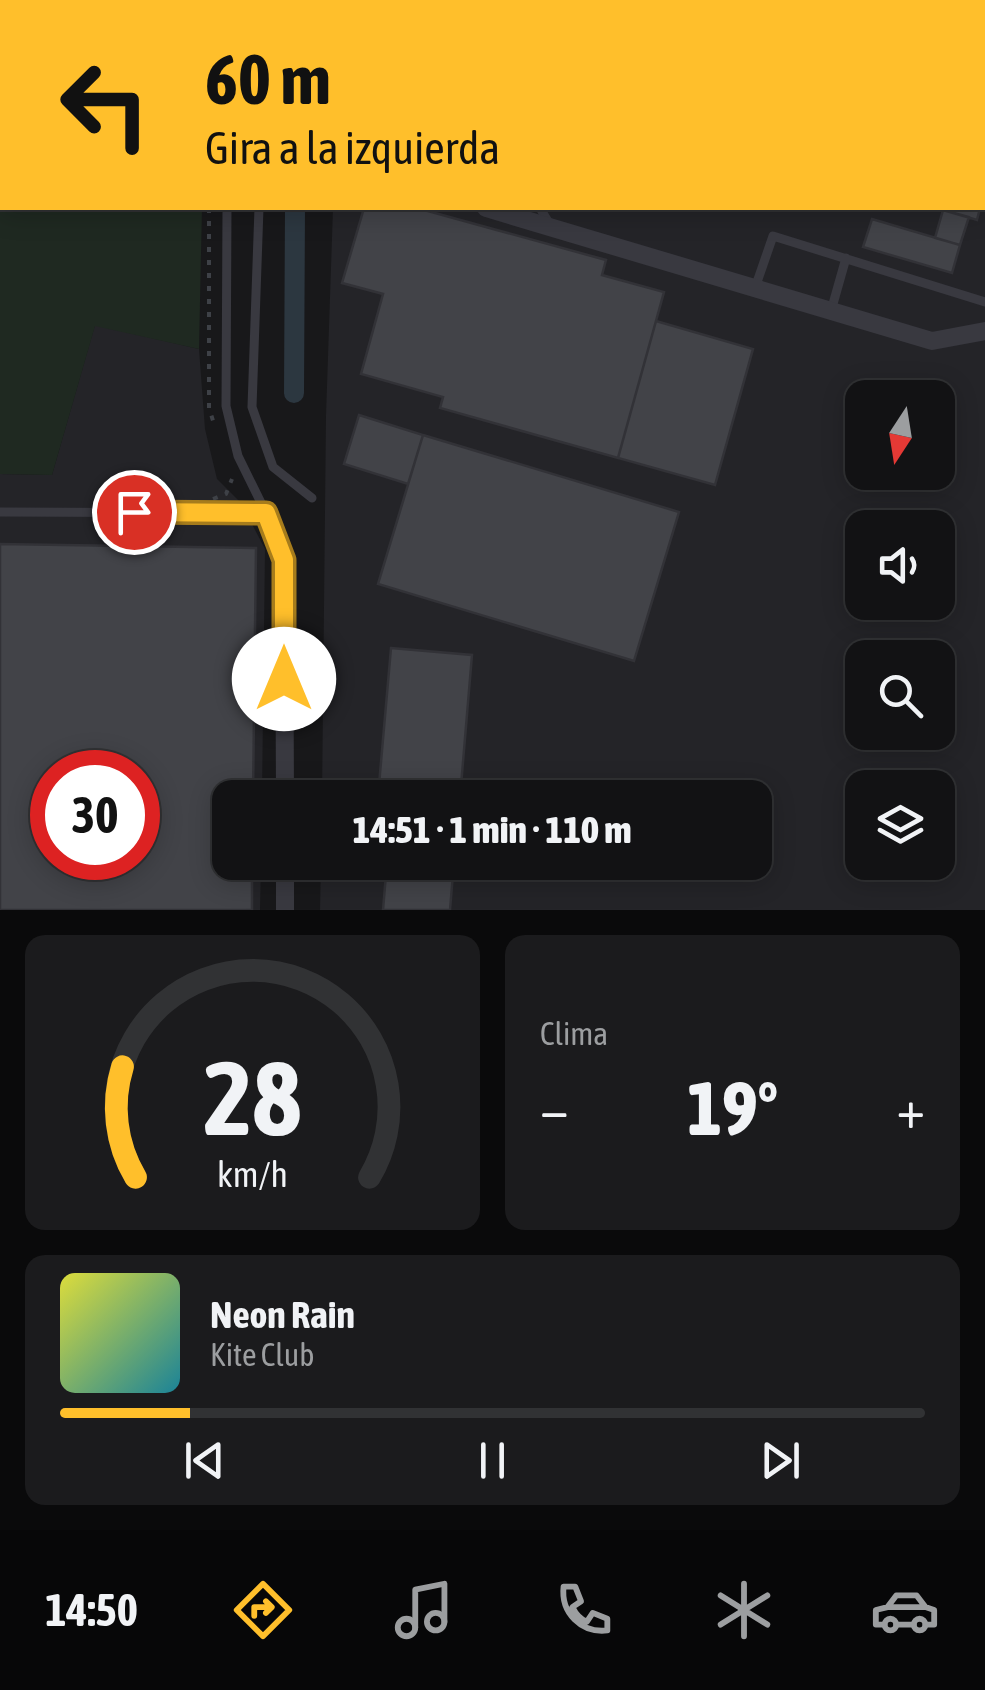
<!DOCTYPE html>
<html lang="es">
<meta charset="utf-8">
<style>
:root{--surface:#121214;--page:#1b1b1d;--text:#f1f3f6;--muted:#9c9ea0;--line:#313234;--accent:#ffbf2b}
body{margin:0;font-family:"Asap Condensed",sans-serif;background:var(--page);color:var(--text);height:100vh;display:flex;flex-direction:column;font-size:38px;white-space:nowrap}
*{box-sizing:border-box;margin:0}
p{font-size:32px;color:var(--muted)}
.icon{flex:none;width:55px;height:55px;fill:none;stroke:currentColor;stroke-width:2;stroke-linecap:round;stroke-linejoin:round}
.map{position:relative;height:910px;overflow:hidden}
.details{display:flex;flex-direction:column;gap:25px;padding:25px;background:#0a0a0b;flex:1}
.details>*{flex:none}
.hud{position:absolute;left:0px;top:0px;width:985px;height:210px;box-shadow:0 5px 25px #0003,0 0 0 2px var(--line);background:#ffbf2b;color:#111;overflow:hidden}
.needle{width:65px;rotate:192deg}
.buttons{position:absolute;left:845px;top:380px;display:grid;gap:20px}
.buttons a{display:grid;place-items:center;width:110px;height:110px;border-radius:20px;background:var(--surface);box-shadow:0 5px 25px #0003,0 0 0 2px var(--line);font-size:50px}
.speed{position:absolute;left:30px;top:750px;display:flex;gap:20px;font-size:50px;font-weight:700;text-align:center}
.speed>*{display:grid;place-content:center;width:130px;height:130px;border-radius:50%;background:var(--surface);box-shadow:0 5px 25px #0003,0 0 0 2px var(--line);line-height:1}
.speed .limit{border:15px solid #d22;background:#fff;color:#111}
.pin{position:absolute;display:grid;place-items:center;width:85px;height:85px;color:#fff;margin:-42px;border:5px solid #fff;border-radius:50%;box-shadow:0 2px 10px #0007}
.me{position:absolute;width:110px;margin:-55px;rotate:0deg;stroke-linejoin:round;filter:drop-shadow(0 0 8px #0008)}
.turn{display:flex;align-items:center;gap:35px;height:210px;padding:0 40px;font-size:45px}
.turn .icon{width:130px;height:130px;stroke-width:2.5}
.turn b{display:block;font-size:70px;line-height:85px}
.big{font-size:75px;font-weight:800;line-height:1.1}
.details .card{flex:1;display:flex;flex-direction:column;justify-content:center;gap:15px;min-width:0;padding:0 35px;border-radius:20px;background:var(--page)}
.details .dial{align-items:center;gap:0}
.dial svg{height:260px;overflow:visible;fill:none;stroke:var(--line);stroke-width:7;stroke-linecap:round;text-anchor:middle}
.dial text{fill:var(--text);stroke:none}
.song{display:flex;align-items:center;gap:30px}
.cover{width:120px;height:120px;border-radius:15px;background:linear-gradient(135deg,hsl(60 70% 55%),hsl(190 70% 35%))}
.played{height:10px;border-radius:5px;background:linear-gradient(90deg,var(--accent) 15%,var(--line) 15%)}
.keys{display:flex;justify-content:space-around;direction:ltr}
.heat{display:flex;justify-content:space-between;align-items:center;font-size:55px;direction:ltr}
.details .tiles{flex:1;display:grid;gap:25px;grid-template-columns:1fr 1fr}
.card:last-child{grid-column:span 2}
.trip{position:absolute;left:212px;top:780px;width:560px;height:100px;border-radius:20px;background:var(--surface);box-shadow:0 5px 25px #0003,0 0 0 2px var(--line);font-weight:800;line-height:100px;text-align:center}
.menu{display:flex;height:160px;justify-content:space-around;align-items:center;background:#070708;color:var(--muted)}
.menu .icon{width:70px;height:70px}
.menu .active{color:var(--accent)}
.menu b{font-size:45px;color:var(--text)}
.map>svg:first-child{display:block}
</style>
<div class="map">
<svg width="985" height="910" viewBox="0 0 985 910">
<rect width="100%" height="100%" fill="#18181a"/>
<path fill="#242428" fill-rule="evenodd" d="M340,0H985V910H320L321,863L755,862V798L322,797L326,416L333,208H982V2H339ZM862,398H938V472H862ZM862,528H938V602H862ZM862,658H938V732H862ZM862,788H938V862H862Z
M95,325L199,349L205,429L217,479L241,503L265,549L262,797L230,798V862L261,863L260,910H0V474L52,475ZM52,772H138V858H52Z"/>
<path fill="#1f2921" d="M0,85L2,86V208H202L199,349L95,326L52,475L0,474Z"/>
<g fill="none" stroke-linecap="round" stroke-linejoin="round">
<path stroke="#2c3740" stroke-width="20" d="M297,2V0
M294,393L295,208"/>
</g>
<path fill="#424348" stroke="#323237" stroke-width="2.5" fill-rule="evenodd" d="M364,208H417L606,260L602,275L664,292L618,458L440,408L443,397L361,374L383,294L342,283Z
M936,208H980L977,220Z
M943,210L969,217L960,245L935,238Z
M872,219L960,245L952,273L863,247Z
M656,321L753,349L715,485L618,458Z
M359,415L423,435L408,484L344,464Z
M423,435L679,512L634,661L378,584Z
M0,544L256,548L253,798H230V862H252V910H0ZM52,772H138V858H52Z
M391,648L472,655L460,798L378,796Z
M387,862H454L450,910H383Z"/>
<g fill="none" stroke-linecap="round" stroke-linejoin="round">
<path stroke="#3e4147" stroke-width="4" stroke-dasharray="5 8" stroke-linecap="butt" d="M0,79L2,80
M209,208V408L215,427
M213,499L226,494L232,479"/>
<path stroke="#393940" stroke-width="9" d="M227,208L226,406L238,456L266,513L277,543
M259,208L252,407L273,467L312,498
M540,208L549,223
M755,288L773,236L985,302
M831,311L846,258
M0,512L266,513"/>
<path stroke="#393940" stroke-width="18" d="M254,2L256,0
M0,31L2,32
M0,59L2,60
M486,208L932,341L985,331
M277,543L284,561L285,798
M285,862V910"/>
</g>
<g fill="none" stroke-linecap="round" stroke-linejoin="round">
<defs>
<path id="route" d="M134,512L266,513L284,560V679"/>
</defs>
<use href="#route" stroke="#a67c1c" stroke-width="25"/>
<use href="#route" stroke="#ffbf2b" stroke-width="18"/>
</g>
</svg>
<div class="buttons">
<a><svg class="needle" viewBox="-14 -14 28 28"><path d="M0-13l5 13h-10z" fill="#e53935"/><path d="M0 13l5-13h-10z" fill="#9c9ea0"/></svg></a>
<a><svg class="icon" aria-label="sound" viewBox="0 0 24 24"><path d="M4 9h4l5-4v14l-5-4H4zM17 9q2 3 0 6"/></svg></a>
<a><svg class="icon" aria-label="search" viewBox="0 0 24 24"><circle cx="10" cy="10" r="6"/><path d="M15 15l6 6"/></svg></a>
<a><svg class="icon" aria-label="layers" viewBox="0 0 24 24"><path d="M12 4l9 5-9 5-9-5zM3 14l9 5 9-5"/></svg></a>
</div>
<div class="speed"><div class="limit">30</div></div>
<div class="pin" style="left:134px;top:512px;background:#d93025"><svg class="icon" aria-label="arrive" viewBox="0 0 24 24"><path d="M6 21V4h12l-3 4 3 4H6"/></svg></div>
<svg class="me" style="left:284px;top:679px" viewBox="-20 -20 40 40"><circle r="19" fill="#fff"/><path d="M0-13L10 11 0 6-10 11z" fill="#ffbf2b"/></svg>
<div class="trip">14:51 · 1 min · 110 m</div>
<div class="hud">
<div class="turn"><svg class="icon" aria-label="left" viewBox="0 0 24 24"><path d="M17 20v-9H6M10 6l-5 5 5 5"/></svg><div><b>60 m</b>Gira a la izquierda</div></div>
</div>
</div>
<section class="details">
<div class="tiles">
<div class="card dial"><svg viewBox="0 0 100 80">
<path d="M14 69A42 42 0 1 1 86 69"/>
<path d="M14 69A42 42 0 0 1 10 35" stroke="#ffbf2b"/>
<text x="50" y="56" font-size="32" font-weight="700">28</text>
<text x="50" y="72" font-size="11">km/h</text>
</svg></div>
<div class="card"><p>Clima</p>
<div class="heat"><a>−</a><b class="big">19°</b><a>+</a></div>
</div>
<div class="card">
<div class="song"><i class="cover"></i><div><b>Neon Rain</b><p>Kite Club</p></div></div>
<div class="played"></div>
<div class="keys"><svg class="icon" aria-label="previous" viewBox="0 0 24 24"><path d="M18 5L8 12l10 7zM5 5v14"/></svg><svg class="icon" aria-label="pause" viewBox="0 0 24 24"><path d="M8 5v14M16 5v14"/></svg><svg class="icon" aria-label="next" viewBox="0 0 24 24"><path d="M6 5l10 7-10 7zM19 5v14"/></svg></div>
</div>
</div>
</section>
<nav class="menu">
<b>14:50</b>
<svg class="icon active" aria-label="directions" viewBox="0 0 24 24"><path d="M12 3l9 9-9 9-9-9zM9 14v-3h6M13 9l2 2-2 2"/></svg>
<svg class="icon" aria-label="music" viewBox="0 0 24 24"><path d="M9 18V5l10-2v13"/><circle cx="6" cy="18" r="3"/><circle cx="16" cy="16" r="3"/></svg>
<svg class="icon" aria-label="phone" viewBox="0 0 24 24"><path d="M5 4h4l2 5-3 2q2 4 5 5l2-3 5 2v4C11 20 4 13 5 4z"/></svg>
<svg class="icon" aria-label="climate" viewBox="0 0 24 24"><path d="M12 3v18M4 7l16 10M4 17L20 7"/></svg>
<svg class="icon" aria-label="car" viewBox="0 0 24 24"><path d="M5 17H2v-5l4-1 3-4h7l3 4 3 1v5h-3M9 17h6M6 11h13"/><circle cx="7" cy="17" r="2"/><circle cx="17" cy="17" r="2"/></svg>
</nav>
